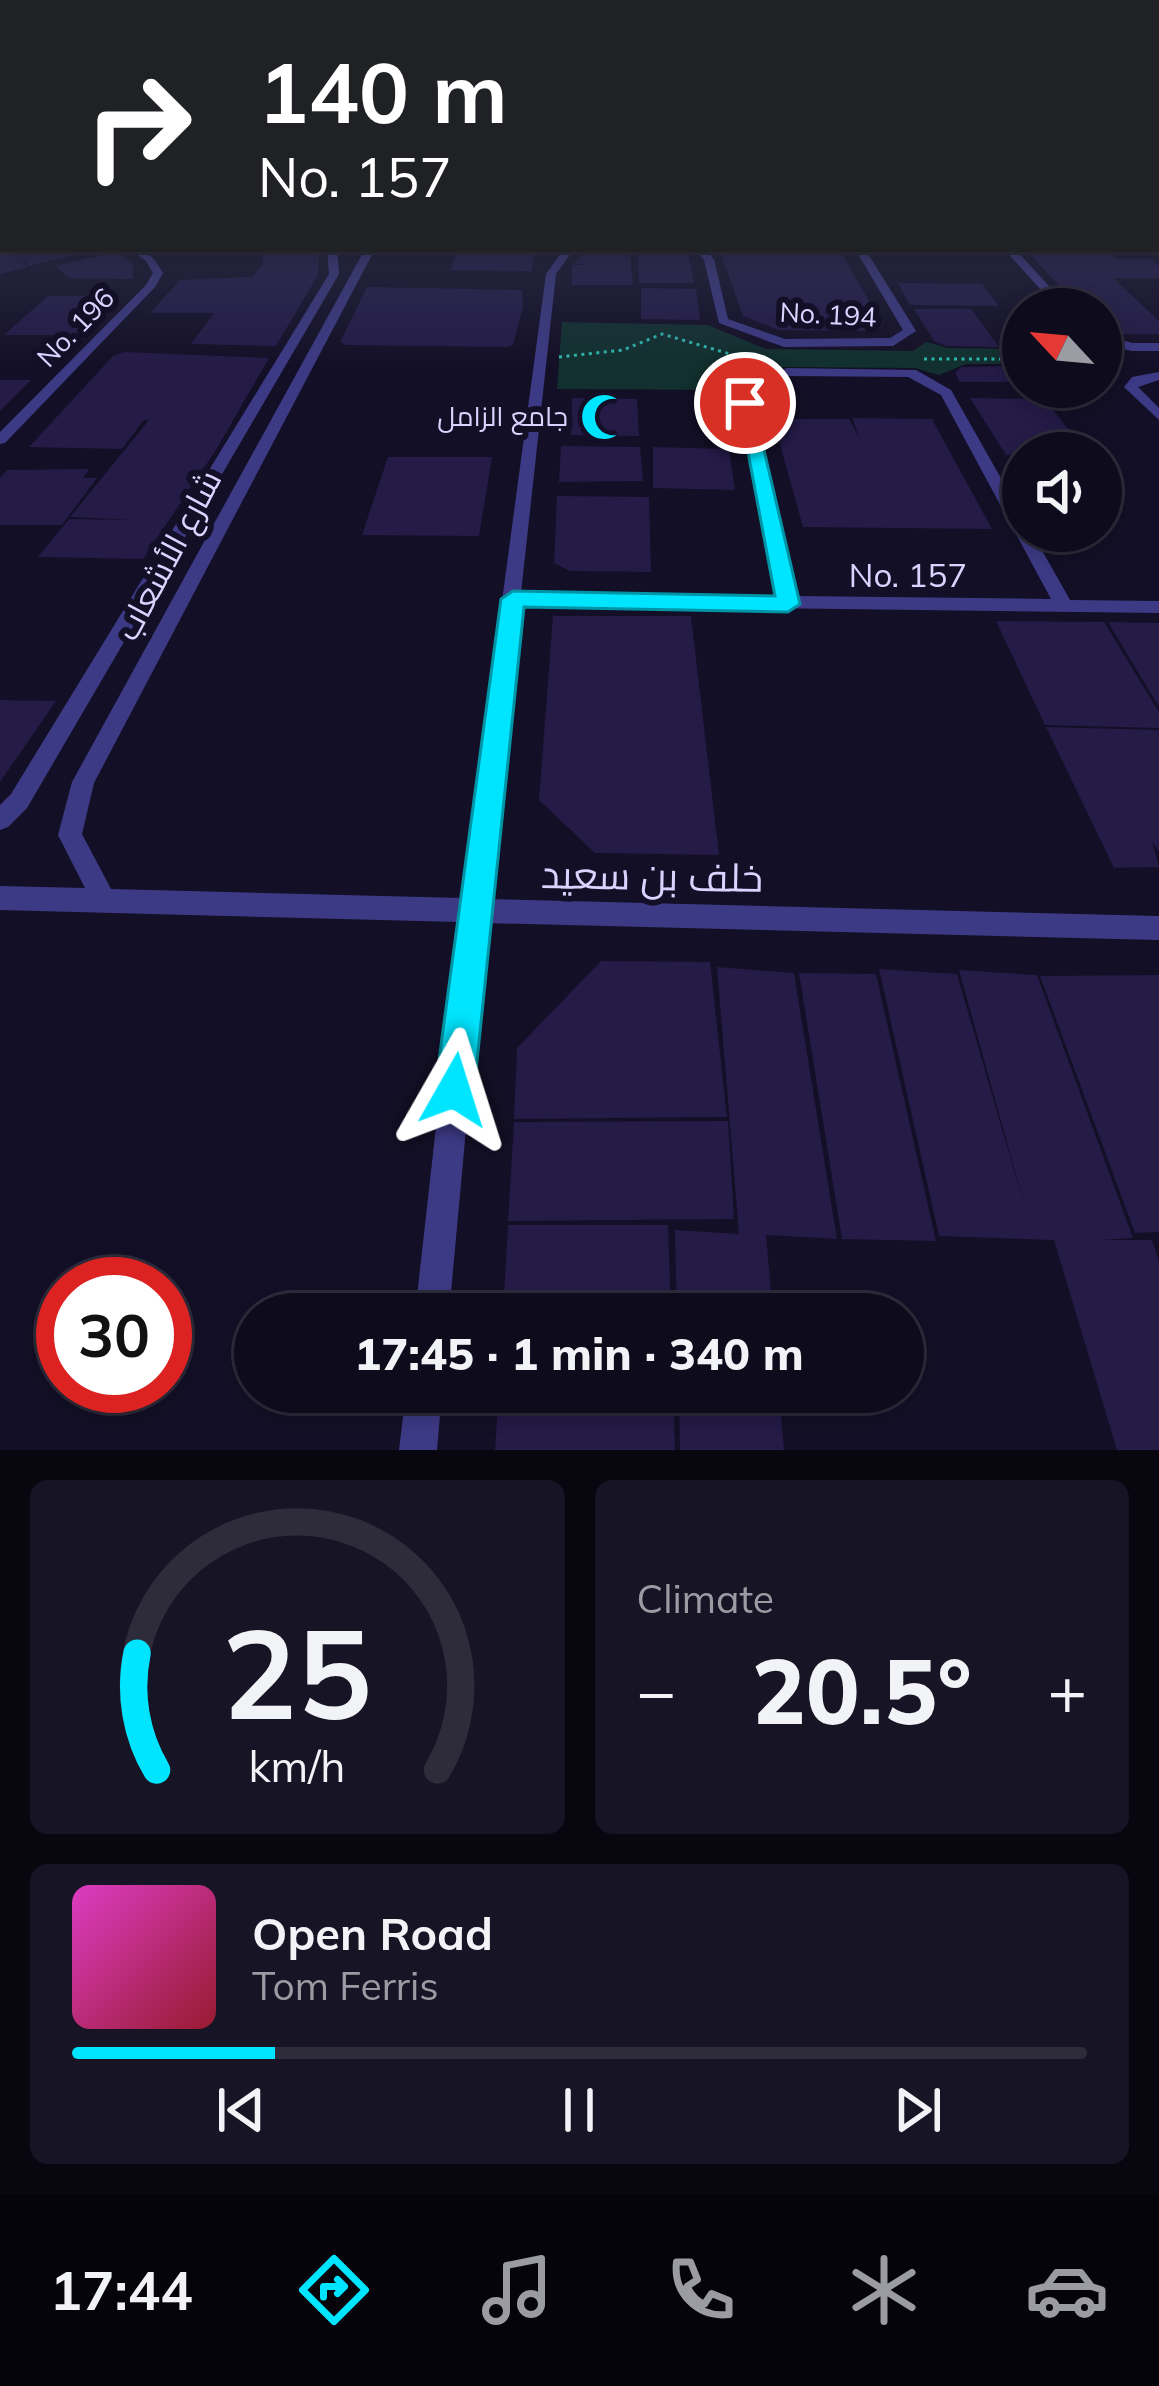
<!DOCTYPE html>
<meta charset="utf-8">
<style>
:root{--surface:#0e0b1c;--page:#171425;--text:#f1f3f6;--muted:#9b9ba3;--line:#2e2b3b;--accent:#00e5ff}
body{margin:0;font-family:Mulish,Cairo,sans-serif;background:var(--page);color:var(--text);height:100vh;display:flex;flex-direction:column;font-size:45px;white-space:nowrap}
*{box-sizing:border-box;margin:0}
p{font-size:39px;color:var(--muted)}
.icon{flex:none;width:66px;height:66px;fill:none;stroke:currentColor;stroke-width:2;stroke-linecap:round;stroke-linejoin:round}
.map{position:relative;height:1450px;overflow:hidden}
.sheet{display:flex;flex-direction:column;gap:30px;padding:30px;background:#08060f;flex:1}
.sheet>*{flex:none}
.hud{position:absolute;left:0px;top:0px;width:1161px;height:252px;box-shadow:0 6px 18px #0003,0 0 0 3px var(--line);background:#202124;color:#fff;overflow:hidden}
.needle{width:78px;rotate:296deg}
.controls{position:absolute;left:1002px;top:288px;display:grid;gap:24px}
.controls a{display:grid;place-items:center;width:120px;height:120px;border-radius:50%;background:var(--surface);box-shadow:0 6px 18px #0003,0 0 0 3px var(--line);font-size:60px}
.speed{position:absolute;left:36px;top:1257px;display:flex;gap:24px;font-size:60px;font-weight:700;text-align:center}
.speed>*{display:grid;place-content:center;width:156px;height:156px;border-radius:50%;background:var(--surface);box-shadow:0 6px 18px #0003,0 0 0 3px var(--line);line-height:1}
.speed .limit{border:18px solid #d22;background:#fff;color:#111}
.pin{position:absolute;display:grid;place-items:center;width:102px;height:102px;color:#fff;margin:-51px;border:6px solid #fff;border-radius:50%;box-shadow:0 3px 12px #0007}
.me{position:absolute;width:132px;margin:-66px;rotate:6deg;stroke-linejoin:round;filter:drop-shadow(0 0 9px #0008)}
.turn{display:flex;align-items:center;gap:42px;height:252px;padding:0 60px;font-size:54px}
.turn .icon{width:156px;height:156px;stroke-width:2.5}
.turn b{display:block;font-size:84px;line-height:102px}
.big{font-size:90px;font-weight:800;line-height:1.1}
.sheet .card{flex:1;display:flex;flex-direction:column;justify-content:center;gap:18px;min-width:0;padding:0 42px;border-radius:18px;background:var(--page)}
.sheet .dial{align-items:center;gap:0}
.dial svg{height:312px;overflow:visible;fill:none;stroke:var(--line);stroke-width:7;stroke-linecap:round;text-anchor:middle}
.dial text{fill:var(--text);stroke:none}
.song{display:flex;align-items:center;gap:36px}
.cover{width:144px;height:144px;border-radius:18px;background:linear-gradient(135deg,hsl(310 70% 55%),hsl(350 70% 35%))}
.played{height:12px;border-radius:6px;background:linear-gradient(90deg,var(--accent) 20%,var(--line) 20%)}
.keys{display:flex;justify-content:space-around;direction:ltr}
.heat{display:flex;justify-content:space-between;align-items:center;font-size:66px;direction:ltr}
.sheet .tiles{flex:1;display:grid;gap:30px;grid-template-columns:1fr 1fr}
.card:last-child{grid-column:span 2}
.trip{position:absolute;left:234px;top:1293px;width:690px;height:120px;border-radius:60px;background:var(--surface);box-shadow:0 6px 18px #0003,0 0 0 3px var(--line);font-weight:800;line-height:120px;text-align:center}
.dock{display:flex;height:192px;justify-content:space-around;align-items:center;background:#06040b;color:var(--muted)}
.dock .icon{width:84px;height:84px}
.dock .current{color:var(--accent)}
.dock b{font-size:54px;color:var(--text)}
.map>svg:first-child{display:block}
</style>
<div class="map">
<svg width="1159" height="1450" viewBox="0 0 1159 1450">
<rect width="100%" height="100%" fill="#130f26"/>
<path fill="#12302f" d="M562,322L708,325L766,349L913,351L926,342L948,348L1023,349V364H966L939,375L915,368L776,367L732,390L557,389Z"/>
<path fill="#241b47" d="M0,249H91V251L29,266L19,256L27,267L0,274Z
M261,249L319,253L318,275L276,346L191,344L214,313H150L180,280L252,277L263,263Z
M487,249H537L530,254L535,255L531,271L451,270L456,254H500Z
M588,249L688,252L694,283H639L638,254H630L633,285H572V265H587L574,263Z
M719,249H839L883,325L872,331L779,330L743,316Z
M1025,249H1106L1117,259H1151L1159,266V278H1113L1159,321V334H1115L1101,329V309H1081Z
M118,251L133,264V279L69,278L55,266Z
M898,283L982,284L999,306L910,305Z
M367,287L522,290L523,306L513,345L506,347L346,345L340,342Z
M641,288L696,289L700,320L641,319Z
M48,296H117L78,335H4Z
M914,309H971L999,347L946,346L934,341Z
M124,352L269,358L216,450L143,559L38,557L69,519L135,520L70,517L149,420H144L122,449L29,447L113,356Z
M1019,366L1023,382H960L955,373L961,367Z
M0,380H31L0,411Z
M572,398L637,399L639,436L571,435Z
M970,398L1045,399L1086,453L1006,455Z
M852,418L932,419L992,529L803,527L773,419H849L860,439Z
M561,446L640,447L643,481L559,482Z
M653,447L729,449L735,490L653,488Z
M388,457H492L479,536L362,535Z
M89,469L83,478H97L62,525H0V478L7,470Z
M557,496L649,497L651,572L570,571L554,563Z
M553,616H691L719,855L595,853L539,800Z
M996,621L1104,622L1159,712V728L1045,725Z
M1108,622L1159,623V707Z
M0,700L56,701L0,782Z
M1046,727L1159,730V852L1152,841L1159,867L1114,868Z
M601,961L710,962L727,1117L514,1119L517,1048Z
M717,967L794,973L837,1239L766,1235L773,1314H677L675,1230L739,1234Z
M879,969L957,974L1028,1218L959,970L1037,975L1133,1238L1099,1240H1152L1159,1261V1450H1117L1054,1240L939,1236Z
M799,973L876,974L936,1241L842,1239Z
M1159,975V1232L1135,1233L1040,976Z
M728,1121L734,1219L508,1221L514,1122Z
M508,1225H668L671,1314H503Z
M499,1392H673L675,1450H495Z
M679,1392H779L784,1450H680Z"/>
<g fill="none" stroke-linecap="round" stroke-linejoin="round">
<path stroke="#2fb8b0" stroke-width="3" stroke-dasharray="3 4.5" stroke-linecap="butt" d="M559,357L623,350L662,334L737,356L769,357
M924,359H1023"/>
<path fill="#3d3a85" fill-rule="evenodd" d="M1158,179H1159V185H1158Z
M0,186H3V192H0Z
M1158,228H1159V234H1158Z
M0,231H3V237H0Z
M1159,246V252L1154,251L1153,249Z
M129,249C148,249 154,258 163,273L155,287L5,443L0,444V432L146,285L153,273L146,261Z
M327,249H337L339,274L27,808L8,827L0,830V805L11,794L329,274Z
M365,249H375L94,783L82,834L111,889L462,898L546,274L564,249H574L556,274L521,593L777,596L737,402L786,368L916,370L951,390L1023,517V531H1031L1070,600L1159,601V613L520,605L487,899L1159,916V940L485,923L449,1314H415L459,922L0,910V886L85,888L58,835L72,782ZM789,376L908,377L941,395L1051,599L795,596L751,403Z
M695,249H705L714,259L728,319L785,339L890,338L903,330L855,249H865L916,331L893,346L784,347L719,323L704,260Z
M1004,249H1015L1070,309H1058Z
M1101,334L1132,343H1159V351H1131L1101,342Z
M1159,372V380L1138,387L1159,408V420L1124,387L1132,377Z
M406,1392H442L437,1450H399Z"/>
</g>
<linearGradient id="sky" x2="0" y2="1"><stop stop-color="#0a0815"/><stop offset="0.45" stop-color="#333752"/><stop offset="1" stop-color="#333752" stop-opacity="0"/></linearGradient>
<rect width="1159" height="367" fill="url(#sky)"/>
<path fill="#00e5ff" stroke="#0095a6" stroke-width="3" d="M738,399L753,403L800,604L788,612L524,607L474,1090L468,1103L454,1109L441,1103L435,1090L501,599L513,591L775,596Z"/>
<defs>
<symbol id="mosque-bare" viewBox="-9 -9 18 18"><path d="M3.5-4.9A6 6 0 1 0 3.5 4.9A5 5 0 1 1 3.5-4.9Z" fill="#00e5ff" stroke="#130f26" stroke-width="2.5" paint-order="stroke"/></symbol>
</defs>
<g fill-rule="evenodd">
<use href="#mosque-bare" x="571" y="384" width="66" height="66"/>
</g>
<g text-anchor="middle" stroke-width="12" stroke-linejoin="round" paint-order="stroke">
<g font-size="27" fill="#d9d4ff" stroke="#130f26">
<text transform="translate(828 315) rotate(3)" y="9">No. 194</text>
<text transform="translate(76 328) rotate(-46)" y="9">No. 196</text>
</g>
<g font-size="27" fill="#d9d4ff" stroke="#130f26" text-anchor="end">
<text x="568" y="426">جامع الزامل</text>
</g>
<g font-size="33" fill="#d9d4ff" stroke="#130f26">
<text transform="translate(168 555) rotate(-62)" y="12">شارع الأشعاب</text>
<text x="908" y="587">No. 157</text>
</g>
<g font-size="39" fill="#d9d4ff" stroke="#130f26">
<text transform="translate(652 876) rotate(1)" y="14">خلف بن سعيد</text>
</g>
</g>
</svg>
<div class="controls">
<a><svg class="needle" viewBox="-14 -14 28 28"><path d="M0-13l5 13h-10z" fill="#e53935"/><path d="M0 13l5-13h-10z" fill="#9b9ba3"/></svg></a>
<a><svg class="icon" aria-label="sound" viewBox="0 0 24 24"><path d="M4 9h4l5-4v14l-5-4H4zM17 9q2 3 0 6"/></svg></a>
</div>
<div class="speed"><div class="limit">30</div></div>
<div class="pin" style="left:745px;top:403px;background:#d93025"><svg class="icon" aria-label="arrive" viewBox="0 0 24 24"><path d="M6 21V4h12l-3 4 3 4H6"/></svg></div>
<svg class="me" style="left:454px;top:1090px" viewBox="-20 -20 40 40"><path d="M0-17L14 15 0 8-14 15z" fill="#00e5ff" stroke="#fff" stroke-width="4"/></svg>
<div class="trip">17:45 · 1 min · 340 m</div>
<div class="hud">
<div class="turn"><svg class="icon" aria-label="right" viewBox="0 0 24 24"><path d="M7 20v-9h11M14 6l5 5-5 5"/></svg><div><b>140 m</b>No. 157</div></div>
</div>
</div>
<section class="sheet">
<div class="tiles">
<div class="card dial"><svg viewBox="0 0 100 80">
<path d="M14 69A42 42 0 1 1 86 69"/>
<path d="M14 69A42 42 0 0 1 9 39" stroke="#00e5ff"/>
<text x="50" y="56" font-size="32" font-weight="700">25</text>
<text x="50" y="72" font-size="11">km/h</text>
</svg></div>
<div class="card"><p>Climate</p>
<div class="heat"><a>−</a><b class="big">20.5°</b><a>+</a></div>
</div>
<div class="card">
<div class="song"><i class="cover"></i><div><b>Open Road</b><p>Tom Ferris</p></div></div>
<div class="played"></div>
<div class="keys"><svg class="icon" aria-label="previous" viewBox="0 0 24 24"><path d="M18 5L8 12l10 7zM5 5v14"/></svg><svg class="icon" aria-label="pause" viewBox="0 0 24 24"><path d="M8 5v14M16 5v14"/></svg><svg class="icon" aria-label="next" viewBox="0 0 24 24"><path d="M6 5l10 7-10 7zM19 5v14"/></svg></div>
</div>
</div>
</section>
<nav class="dock">
<b>17:44</b>
<svg class="icon current" aria-label="directions" viewBox="0 0 24 24"><path d="M12 3l9 9-9 9-9-9zM9 14v-3h6M13 9l2 2-2 2"/></svg>
<svg class="icon" aria-label="music" viewBox="0 0 24 24"><path d="M9 18V5l10-2v13"/><circle cx="6" cy="18" r="3"/><circle cx="16" cy="16" r="3"/></svg>
<svg class="icon" aria-label="phone" viewBox="0 0 24 24"><path d="M5 4h4l2 5-3 2q2 4 5 5l2-3 5 2v4C11 20 4 13 5 4z"/></svg>
<svg class="icon" aria-label="climate" viewBox="0 0 24 24"><path d="M12 3v18M4 7l16 10M4 17L20 7"/></svg>
<svg class="icon" aria-label="car" viewBox="0 0 24 24"><path d="M5 17H2v-5l4-1 3-4h7l3 4 3 1v5h-3M9 17h6M6 11h13"/><circle cx="7" cy="17" r="2"/><circle cx="17" cy="17" r="2"/></svg>
</nav>
